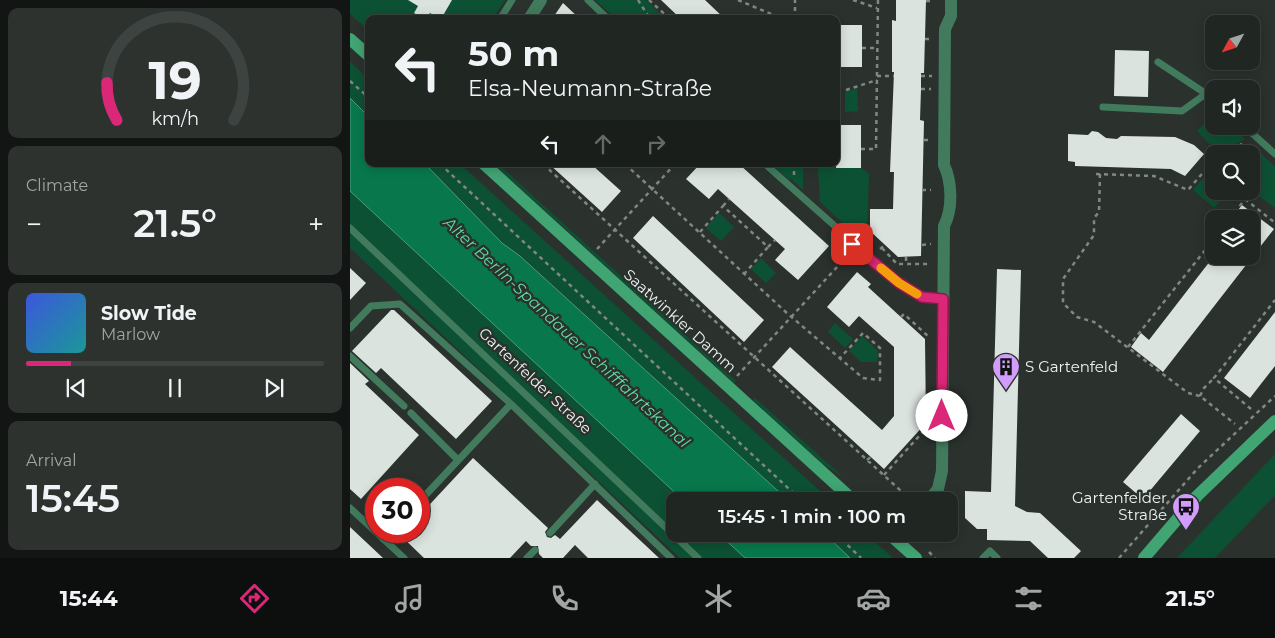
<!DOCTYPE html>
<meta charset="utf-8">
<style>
:root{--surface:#202622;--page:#2d322f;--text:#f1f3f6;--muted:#a2a5a5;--line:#3d4340;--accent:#db2777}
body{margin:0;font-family:Montserrat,sans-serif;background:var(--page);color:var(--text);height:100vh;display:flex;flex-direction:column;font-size:19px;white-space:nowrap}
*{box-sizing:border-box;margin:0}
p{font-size:16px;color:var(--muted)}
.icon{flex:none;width:28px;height:28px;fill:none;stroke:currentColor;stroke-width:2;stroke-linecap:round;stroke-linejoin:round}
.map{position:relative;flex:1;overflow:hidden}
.panel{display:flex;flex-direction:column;gap:8px;padding:8px;background:#121513;width:350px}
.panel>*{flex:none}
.top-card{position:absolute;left:15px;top:15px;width:475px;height:152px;border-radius:10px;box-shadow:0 2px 12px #0003,0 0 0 1px var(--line);background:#202622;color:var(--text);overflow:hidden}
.needle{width:32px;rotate:230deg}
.tools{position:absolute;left:855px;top:15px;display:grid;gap:10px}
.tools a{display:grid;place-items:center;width:55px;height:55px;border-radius:10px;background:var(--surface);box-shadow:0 2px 12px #0003,0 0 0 1px var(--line);font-size:25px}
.speed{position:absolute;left:15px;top:478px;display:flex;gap:10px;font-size:25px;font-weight:700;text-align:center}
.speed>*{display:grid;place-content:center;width:65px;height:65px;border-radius:50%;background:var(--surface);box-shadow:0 2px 12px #0003,0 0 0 1px var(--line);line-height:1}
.speed .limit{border:8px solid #d22;background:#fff;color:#111}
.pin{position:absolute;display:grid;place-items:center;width:42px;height:42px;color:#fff;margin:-21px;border-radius:10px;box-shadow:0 2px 8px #0006}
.me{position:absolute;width:55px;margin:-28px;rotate:0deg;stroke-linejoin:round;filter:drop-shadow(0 0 4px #0008)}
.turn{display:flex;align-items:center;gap:18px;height:105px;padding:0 20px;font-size:22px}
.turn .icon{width:65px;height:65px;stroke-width:2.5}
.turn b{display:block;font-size:35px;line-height:42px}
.lanes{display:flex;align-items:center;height:48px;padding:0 20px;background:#0003;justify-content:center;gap:25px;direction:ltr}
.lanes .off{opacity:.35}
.big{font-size:38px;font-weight:600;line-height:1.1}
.panel .tile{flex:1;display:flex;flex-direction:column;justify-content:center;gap:8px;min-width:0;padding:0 18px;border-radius:10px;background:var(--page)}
.panel .dial{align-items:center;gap:0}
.dial svg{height:130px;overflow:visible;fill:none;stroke:var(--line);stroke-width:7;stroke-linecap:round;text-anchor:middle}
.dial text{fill:var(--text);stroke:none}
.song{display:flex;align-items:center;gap:15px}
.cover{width:60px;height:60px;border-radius:8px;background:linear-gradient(135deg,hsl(230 70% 55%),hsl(180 70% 35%))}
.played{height:5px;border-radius:2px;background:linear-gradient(90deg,var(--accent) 15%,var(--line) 15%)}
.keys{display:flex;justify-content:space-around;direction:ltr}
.heat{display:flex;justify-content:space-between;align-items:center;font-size:28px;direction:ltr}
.trip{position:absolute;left:316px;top:492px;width:292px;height:50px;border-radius:10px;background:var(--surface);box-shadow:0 2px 12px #0003,0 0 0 1px var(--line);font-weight:600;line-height:50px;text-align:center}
.tab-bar{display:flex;height:80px;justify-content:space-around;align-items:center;background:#0d0f0e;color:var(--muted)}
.tab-bar .icon{width:35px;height:35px}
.tab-bar .selected{color:var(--accent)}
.tab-bar b{font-size:22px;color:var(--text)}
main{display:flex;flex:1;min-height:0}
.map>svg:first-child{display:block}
</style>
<main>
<section class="panel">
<div class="tile dial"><svg viewBox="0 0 100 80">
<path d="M14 69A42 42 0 1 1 86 69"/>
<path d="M14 69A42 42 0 0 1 8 46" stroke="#db2777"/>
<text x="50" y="56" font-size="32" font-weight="700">19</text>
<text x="50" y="72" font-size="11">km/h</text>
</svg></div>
<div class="tile"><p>Climate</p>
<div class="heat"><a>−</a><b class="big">21.5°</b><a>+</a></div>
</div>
<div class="tile">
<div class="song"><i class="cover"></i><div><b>Slow Tide</b><p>Marlow</p></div></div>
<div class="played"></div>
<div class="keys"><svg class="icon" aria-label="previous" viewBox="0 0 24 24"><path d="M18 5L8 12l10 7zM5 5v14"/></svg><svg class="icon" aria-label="pause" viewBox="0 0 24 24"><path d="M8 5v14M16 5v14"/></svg><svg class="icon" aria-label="next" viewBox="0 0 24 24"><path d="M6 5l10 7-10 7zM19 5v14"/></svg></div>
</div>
<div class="tile"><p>Arrival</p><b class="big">15:45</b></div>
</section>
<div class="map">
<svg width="925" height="558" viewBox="0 0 925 558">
<rect width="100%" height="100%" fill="#2b322e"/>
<path fill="#0d5134" d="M0,0H155L143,19H19V31L0,14Z
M245,0H296L316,19H266Z
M0,62L19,79V117L0,98Z
M507,88L508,111L495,112V92Z
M864,113V126H881L895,139L869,153L847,131Z
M900,143L925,167V208L901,190V154H881Z
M75,164H110L481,501H439L171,256L152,243Z
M144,164H148L386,381L384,383Z
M421,164H453V190L441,179L439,180Z
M468,168H511L519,174L517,234L511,240L470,202Z
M856,175L864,182V191L877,193L864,208L843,190Z
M0,191L334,501H325V534H369L395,558H330L0,248Z
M369,213L384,227L371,241L356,228Z
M411,258L426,273L416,283L401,269Z
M485,323L503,339L495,348L478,332Z
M512,336L528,351L527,362H511L499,351Z
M405,398L494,478L472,463L403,400Z
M925,454V495L865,558H827Z
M475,534H516L543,558H500Z"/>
<path fill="#08784c" stroke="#4d9d7e" d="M0,98L19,117V164H75L152,243L170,256L439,501H334L0,191Z
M369,534H475L500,558H395Z"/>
<path fill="#dae3de" d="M58,0H102L91,19L80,13L75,19L64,13L68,6Z
M311,0H355L375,19H331Z
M546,0H576L574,73H571V89L570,120L574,121L571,256L548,257L520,231V209H543L544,172H540L544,72H542V20L546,21Z
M213,3L230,19H202Z
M486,25H512V67H486Z
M765,50L799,51L798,97L764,96Z
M486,125H511V168H486Z
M742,131L748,132L756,138L767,139L771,136L825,137L844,145L854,154L835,176L821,169L725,166V162L718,161V134L738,135Z
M199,164H241L271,191L252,212Z
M350,164H389L479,246L448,280L425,260L435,249L368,189L359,199L336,179Z
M892,205L924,229L813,372L781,347L791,333L799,340L864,256H901V219H881Z
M303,216L414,320L394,342L283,238Z
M0,268L16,283L0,300Z
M647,269L671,270L665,506L677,512L690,513L731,551L724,558H698L680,541L637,540V529H627L615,518V491L641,492Z
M507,272L521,284L518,287L575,339L576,423L534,469L422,367L440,347L532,430L544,416V347L509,316L499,327L477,307Z
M41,310H44L142,401L106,439L31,368L26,373L2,351Z
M925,312V366L900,398L874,378Z
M0,363L19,381L15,384L69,435L11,499L0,489Z
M831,414L850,431L793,499L773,482Z
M123,458L198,528L195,532L197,537L201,538L205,535L210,539L247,500L309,558H238L225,545L213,558H193L189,554L188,546H181L176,541L160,558H74L46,531H69V516Z
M0,527L33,558H0Z"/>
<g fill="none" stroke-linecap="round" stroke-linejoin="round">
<path stroke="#828784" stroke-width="2.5" stroke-dasharray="4 4" stroke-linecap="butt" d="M288,0L300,19
M299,0L320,19
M388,0L433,19
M503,0L527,8
M576,1H582
M445,19V0
M575,39H582
M512,48H527
M527,76H544
M571,76H582
M0,81L19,98
M571,89H581
M496,90L527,80
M574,140H581
M511,149H526L528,0
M875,154L895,142
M90,164L452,501
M193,164L562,501
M275,164L438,314L513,378L530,380V348L513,333L490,358
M856,169L864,174
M746,174L804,176L838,190L864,160
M750,174L749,212L744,218V235L713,279V303L727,317L744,322L838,393L850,396L885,424
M444,175V164
M572,190H581
M895,199L924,222
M373,206L379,199
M880,219L895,199L885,191
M350,232L373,206L418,247L394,274
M572,245L581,244
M418,247L425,240
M532,248L547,264H581
M247,249L325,164
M530,249L535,245
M556,257V264
M551,317L554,314L580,338
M778,347L864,239
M387,376L499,254
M850,396L854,388L864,378
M901,409L864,378L925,300
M517,460L521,457
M534,475L579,425
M486,534L511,558
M579,552L585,558
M769,558L848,468L925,396"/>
<path stroke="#417a5c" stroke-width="7" d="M238,0L258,19
M150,19L162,0
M808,62L864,99
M753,107L832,111L857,93
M894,126L925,154
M415,164L549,283L572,297L593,299
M0,228L348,558
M0,328L21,306L50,304L161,404L321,558
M0,356L54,406
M61,413L108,460
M69,502L161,404
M0,508L54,558
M200,533L245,484
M33,539L41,531
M177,558L185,550
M633,558L640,551L647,558"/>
<path stroke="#417a5c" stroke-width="12" d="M179,19L191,0
M578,501L588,489L592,471L594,226C603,209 602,182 594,165L595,29L601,16V0"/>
<path stroke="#41a473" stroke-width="12" d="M0,39L19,56
M134,164L504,501
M539,534L566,558
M794,558L847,496L925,421"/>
</g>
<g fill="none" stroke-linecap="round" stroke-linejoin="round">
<defs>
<path id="route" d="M502,244L549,283L572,297L593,299L592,416"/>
</defs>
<use href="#route" stroke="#8e194d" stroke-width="12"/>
<use href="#route" stroke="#db2777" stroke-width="9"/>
<path stroke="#f59e0b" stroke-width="9" d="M531,268L549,283L567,294"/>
</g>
<defs>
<symbol id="building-pin" viewBox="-11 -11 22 30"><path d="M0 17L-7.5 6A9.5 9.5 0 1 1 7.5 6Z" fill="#d29cfd" stroke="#2b322e"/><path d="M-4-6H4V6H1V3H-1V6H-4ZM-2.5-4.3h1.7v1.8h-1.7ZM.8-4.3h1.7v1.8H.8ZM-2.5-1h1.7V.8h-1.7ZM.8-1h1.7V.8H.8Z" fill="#111"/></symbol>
<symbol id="bus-pin" viewBox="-11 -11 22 30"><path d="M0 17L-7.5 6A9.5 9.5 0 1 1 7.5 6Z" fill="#d29cfd" stroke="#2b322e"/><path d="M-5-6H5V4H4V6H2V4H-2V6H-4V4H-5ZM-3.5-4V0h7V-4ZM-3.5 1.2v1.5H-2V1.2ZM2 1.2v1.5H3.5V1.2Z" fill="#111"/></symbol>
</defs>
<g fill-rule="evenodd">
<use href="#building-pin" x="640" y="351" width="32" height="43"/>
<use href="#bus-pin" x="820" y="491" width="32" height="43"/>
</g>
<g text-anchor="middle" stroke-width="5" stroke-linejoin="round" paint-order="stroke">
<g font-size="15" fill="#eff3f1" stroke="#2b322e">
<text transform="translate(330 321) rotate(42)" y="5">Saatwinkler Damm</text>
<text transform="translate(185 381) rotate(43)" y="5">Gartenfelder Straße</text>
</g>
<g font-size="15" fill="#eff3f1" stroke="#2b322e" text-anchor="start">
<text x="675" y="372">S Gartenfeld</text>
<text x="817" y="503" text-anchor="end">Gartenfelder<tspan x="817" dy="17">Straße</tspan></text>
</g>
<g font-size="16" font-style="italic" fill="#60dd9f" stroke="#2b322e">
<text transform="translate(217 332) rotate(43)" y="6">Alter Berlin-Spandauer Schifffahrtskanal</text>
</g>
</g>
</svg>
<div class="tools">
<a><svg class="needle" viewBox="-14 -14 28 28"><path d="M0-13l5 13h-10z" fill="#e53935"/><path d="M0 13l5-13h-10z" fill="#a2a5a5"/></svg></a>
<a><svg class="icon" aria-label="sound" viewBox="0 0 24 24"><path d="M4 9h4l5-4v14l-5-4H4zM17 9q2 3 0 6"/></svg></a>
<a><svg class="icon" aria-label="search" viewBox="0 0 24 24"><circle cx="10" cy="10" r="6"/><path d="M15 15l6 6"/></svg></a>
<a><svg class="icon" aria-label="layers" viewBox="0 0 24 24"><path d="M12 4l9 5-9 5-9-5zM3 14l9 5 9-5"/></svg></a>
</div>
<div class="speed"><div class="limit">30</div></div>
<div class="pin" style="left:502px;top:244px;background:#d93025"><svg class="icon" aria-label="arrive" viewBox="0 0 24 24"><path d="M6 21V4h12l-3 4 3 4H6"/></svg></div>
<svg class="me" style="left:592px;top:416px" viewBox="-20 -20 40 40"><circle r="19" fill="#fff"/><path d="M0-13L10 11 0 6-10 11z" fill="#db2777"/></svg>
<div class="trip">15:45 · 1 min · 100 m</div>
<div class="top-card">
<div class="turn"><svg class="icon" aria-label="left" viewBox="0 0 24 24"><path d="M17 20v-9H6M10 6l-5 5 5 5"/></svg><div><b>50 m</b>Elsa-Neumann-Straße</div></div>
<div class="lanes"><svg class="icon" aria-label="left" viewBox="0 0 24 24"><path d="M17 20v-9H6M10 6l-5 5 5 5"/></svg><svg class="icon off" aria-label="ahead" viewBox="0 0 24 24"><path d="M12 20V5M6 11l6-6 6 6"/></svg><svg class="icon off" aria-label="right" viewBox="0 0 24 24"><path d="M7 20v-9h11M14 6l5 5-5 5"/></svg></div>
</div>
</div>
</main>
<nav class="tab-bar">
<b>15:44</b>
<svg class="icon selected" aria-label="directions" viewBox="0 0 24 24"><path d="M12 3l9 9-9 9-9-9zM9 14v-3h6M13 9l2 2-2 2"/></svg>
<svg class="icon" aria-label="music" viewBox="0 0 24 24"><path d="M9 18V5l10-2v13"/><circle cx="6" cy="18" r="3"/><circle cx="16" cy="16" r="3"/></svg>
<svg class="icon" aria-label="phone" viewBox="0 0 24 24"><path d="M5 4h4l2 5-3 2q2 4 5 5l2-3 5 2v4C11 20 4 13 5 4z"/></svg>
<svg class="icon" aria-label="climate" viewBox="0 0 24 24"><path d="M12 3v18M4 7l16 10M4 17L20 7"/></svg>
<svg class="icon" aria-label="car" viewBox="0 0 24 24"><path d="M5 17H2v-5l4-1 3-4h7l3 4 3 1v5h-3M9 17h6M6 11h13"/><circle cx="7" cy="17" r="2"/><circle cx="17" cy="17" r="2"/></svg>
<svg class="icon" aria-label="filters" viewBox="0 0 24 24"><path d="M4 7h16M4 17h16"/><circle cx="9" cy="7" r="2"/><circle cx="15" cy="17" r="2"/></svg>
<b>21.5°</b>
</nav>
